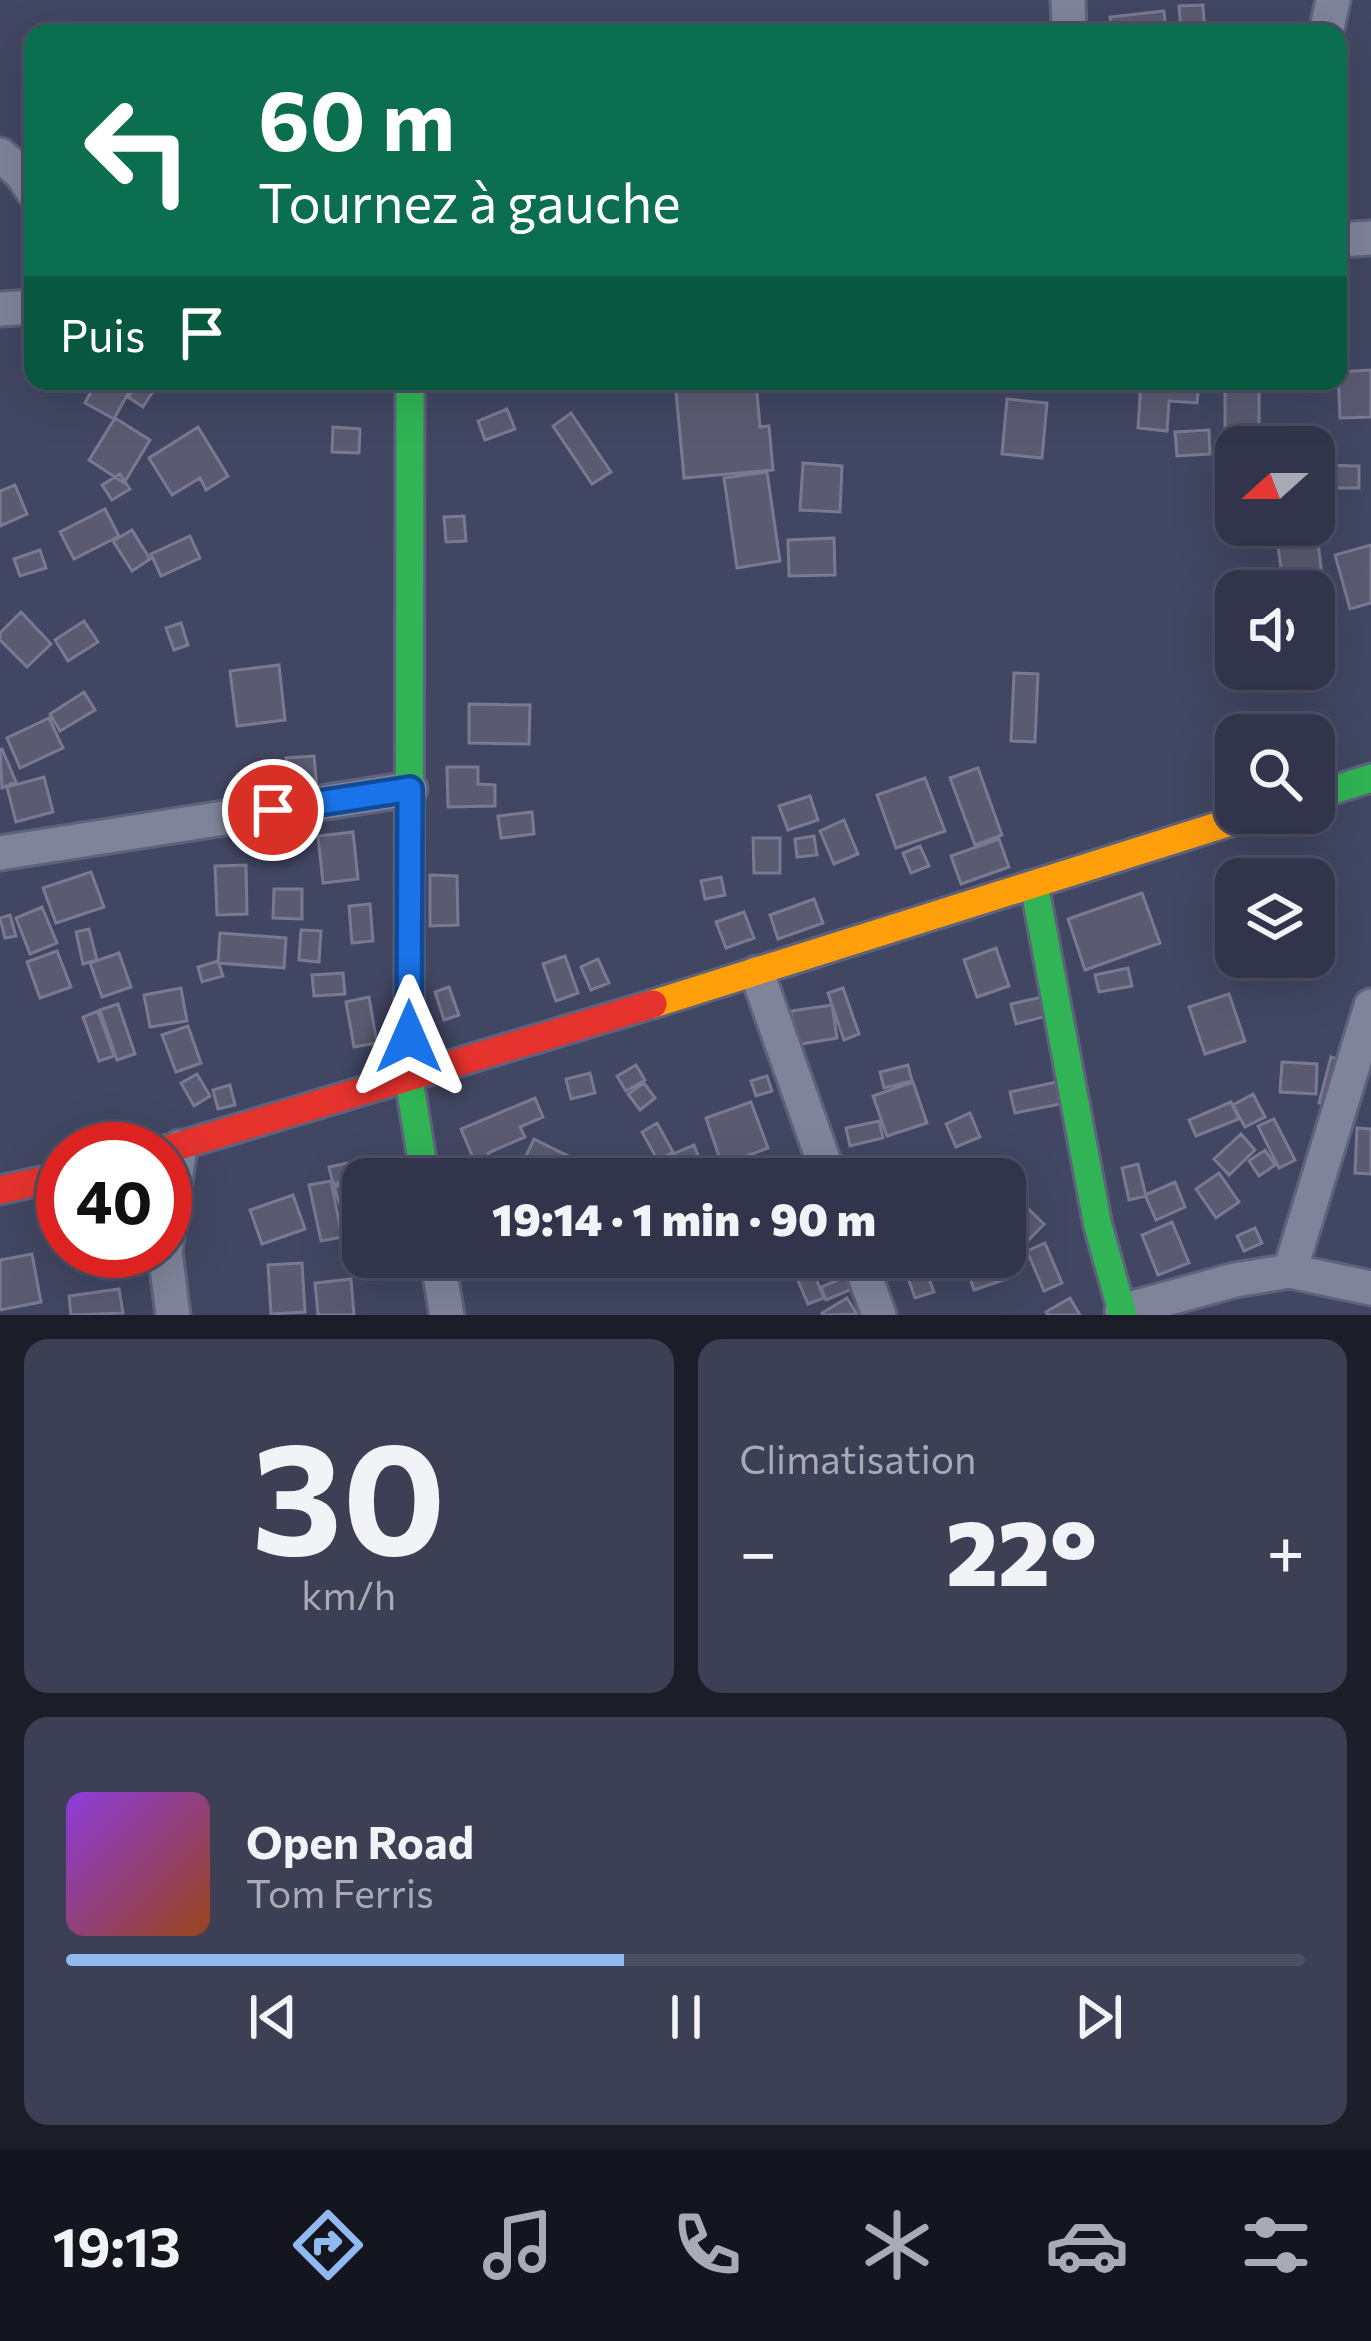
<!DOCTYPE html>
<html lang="fr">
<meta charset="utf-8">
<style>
:root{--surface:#31344a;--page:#3d3f54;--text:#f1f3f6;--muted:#a8aab5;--line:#4c4f62;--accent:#90b9f0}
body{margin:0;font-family:Commissioner,sans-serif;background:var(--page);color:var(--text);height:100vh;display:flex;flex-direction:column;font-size:45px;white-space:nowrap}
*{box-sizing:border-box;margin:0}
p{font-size:39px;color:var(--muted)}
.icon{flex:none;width:66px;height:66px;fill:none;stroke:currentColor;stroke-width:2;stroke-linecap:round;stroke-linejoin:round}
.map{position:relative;height:1315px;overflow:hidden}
.sheet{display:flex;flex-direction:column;gap:24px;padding:24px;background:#1b1d29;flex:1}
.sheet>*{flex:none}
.top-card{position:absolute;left:24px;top:24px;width:1323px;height:366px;border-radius:24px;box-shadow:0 12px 48px #0002,0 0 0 3px var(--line);background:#0b6e4f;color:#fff;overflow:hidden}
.needle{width:78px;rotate:249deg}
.tools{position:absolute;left:1215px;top:426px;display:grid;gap:24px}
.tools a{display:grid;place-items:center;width:120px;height:120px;border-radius:24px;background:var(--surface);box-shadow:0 12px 48px #0002,0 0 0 3px var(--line);font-size:60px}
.speed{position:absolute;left:36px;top:1122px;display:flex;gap:24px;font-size:60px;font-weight:700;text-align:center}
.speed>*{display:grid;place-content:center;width:156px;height:156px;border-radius:50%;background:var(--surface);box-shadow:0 12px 48px #0002,0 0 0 3px var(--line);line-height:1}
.speed .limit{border:18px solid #d22;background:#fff;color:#111}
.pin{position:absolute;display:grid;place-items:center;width:102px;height:102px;color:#fff;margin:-51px;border:6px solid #fff;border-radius:50%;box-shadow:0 3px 12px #0007}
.me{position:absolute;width:132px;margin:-66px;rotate:0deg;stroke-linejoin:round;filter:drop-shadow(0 0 9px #0008)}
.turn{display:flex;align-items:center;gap:42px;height:252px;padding:0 36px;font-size:54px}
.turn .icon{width:156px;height:156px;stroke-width:2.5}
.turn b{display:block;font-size:84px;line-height:102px}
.then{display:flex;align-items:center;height:114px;padding:0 36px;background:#0003;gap:24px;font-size:45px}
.big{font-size:90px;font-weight:800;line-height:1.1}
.sheet .widget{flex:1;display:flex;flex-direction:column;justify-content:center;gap:18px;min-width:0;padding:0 42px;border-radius:24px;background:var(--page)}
.sheet .dial{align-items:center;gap:0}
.dial b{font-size:156px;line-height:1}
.song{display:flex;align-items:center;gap:36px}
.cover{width:144px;height:144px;border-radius:18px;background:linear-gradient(135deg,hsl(270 70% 55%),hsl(20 70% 35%))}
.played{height:12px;border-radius:6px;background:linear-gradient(90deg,var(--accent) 45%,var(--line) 45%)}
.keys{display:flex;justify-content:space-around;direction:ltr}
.heat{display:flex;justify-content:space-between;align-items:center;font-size:66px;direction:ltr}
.sheet .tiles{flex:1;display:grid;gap:24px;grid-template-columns:1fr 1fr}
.widget:last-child{grid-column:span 2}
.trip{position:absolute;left:342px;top:1158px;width:684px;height:120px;border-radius:24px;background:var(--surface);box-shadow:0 12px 48px #0002,0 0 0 3px var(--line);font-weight:800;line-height:120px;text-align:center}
.tab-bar{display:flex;height:192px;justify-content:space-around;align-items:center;background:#14151e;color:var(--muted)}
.tab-bar .icon{width:84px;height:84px}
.tab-bar .selected{color:var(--accent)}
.tab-bar b{font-size:54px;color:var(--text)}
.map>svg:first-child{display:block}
</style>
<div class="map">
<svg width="1371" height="1315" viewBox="0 0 1371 1315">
<rect width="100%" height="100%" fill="#414662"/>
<path fill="#5a5a71" stroke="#797991" stroke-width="3" d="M1203,5L1205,33H1181L1179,6Z
M1164,11L1166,33H1112L1110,17Z
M1277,26H1314V33H1277Z
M1371,370V417L1340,418L1338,372Z
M97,381H121L132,386L114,419L85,403Z
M139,381L157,385L143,407L128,397Z
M675,381H756L760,427L769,426L773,470L684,478Z
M1141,381H1199L1197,403L1169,401L1167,431L1138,428Z
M1225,381H1259V433H1225Z
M1007,399L1047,403L1042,458L1002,454Z
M507,409L515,429L485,440L478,421Z
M571,413L611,472L592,484L553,426Z
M115,418L150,440L124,483L89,460Z
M198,427L228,476L206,490L200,478L172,495L149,458Z
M333,427L360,429L359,453L332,452Z
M1209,430L1210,454L1177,456L1175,432Z
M803,463L842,466L840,512L800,510Z
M1314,465L1359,466V488H1314Z
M767,472L780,561L737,568L724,478Z
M120,474L130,489L112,500L102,485Z
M15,485L27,514L0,526V491Z
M105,509L119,536L74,559L60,532Z
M464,516L466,541L446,542L444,517Z
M132,530L150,559L132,571L113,541Z
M190,536L200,558L161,576L151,554Z
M834,538L835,575L789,576L788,540Z
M1318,542L1324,593L1284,591L1278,546Z
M1371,545V603L1350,609L1335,555Z
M40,550L46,568L20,576L14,559Z
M21,612L51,644L27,667L0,640V633Z
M84,621L98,642L68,661L55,640Z
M181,623L188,645L174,650L166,628Z
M279,665L285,720L237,726L230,671Z
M1014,673L1038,674L1035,742L1011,741Z
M84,692L95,710L60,731L50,714Z
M469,704L530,705L529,744L469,743Z
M49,718L63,748L20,768L7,738Z
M2,749L16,782L2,788L0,750Z
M314,756L317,788L289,791L286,758Z
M447,767H478V784L495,785V806L448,807Z
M978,768L1002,835L975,845L950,778Z
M44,777L53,812L16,822L7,787Z
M925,778L945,831L896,848L877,795Z
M810,796L818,820L788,830L779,806Z
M532,812L534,834L501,838L498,816Z
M844,820L858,854L834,864L820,831Z
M353,832L358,879L323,883L318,836Z
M814,836L817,855L797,857L795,839Z
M753,838H780V873H754Z
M999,839L1009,867L961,884L951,856Z
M920,846L929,866L911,873L903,853Z
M246,865L247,914L217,915L215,866Z
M91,872L104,907L56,923L43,888Z
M430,875L457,876L458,925L430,926Z
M721,877L725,895L705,899L701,881Z
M274,889H302V919L273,918Z
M1142,893L1160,943L1085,970L1068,919Z
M814,899L823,923L778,939L770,915Z
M370,904L373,941L352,943L349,906Z
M42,907L57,943L30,954L16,918Z
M744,912L754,938L726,948L716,922Z
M10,915L16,936L5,938L0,918Z
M89,929L97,960L83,964L76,932Z
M301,930L321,931L319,962L299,960Z
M220,933L286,938L284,968L218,963Z
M996,948L1009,986L977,997L964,960Z
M57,951L71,987L40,998L27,962Z
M119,953L131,987L102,997L90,963Z
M565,956L578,993L556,1001L543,964Z
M598,959L609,983L591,990L581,967Z
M218,961L223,976L202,982L198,967Z
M1128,968L1132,986L1099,992L1095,975Z
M343,973L345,994L314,996L312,975Z
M449,987L459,1015L444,1020L435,992Z
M181,988L187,1021L150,1027L144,995Z
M843,988L859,1034L844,1040L828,993Z
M1229,994L1245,1041L1205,1054L1189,1007Z
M369,997L377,1043L354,1047L346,1002Z
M1042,997L1047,1016L1016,1024L1011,1004Z
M118,1004L135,1054L117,1060L100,1010Z
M832,1005L837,1038L796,1045L791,1011Z
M98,1011L114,1056L99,1061L83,1017Z
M188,1026L201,1063L176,1072L162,1035Z
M1331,1057L1348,1062L1336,1108L1319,1103Z
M1282,1062L1317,1064L1316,1094L1280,1092Z
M636,1065L645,1080L626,1091L617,1076Z
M908,1065L912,1081L884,1088L880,1072Z
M590,1073L595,1093L571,1099L566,1079Z
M197,1074L210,1096L194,1106L181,1083Z
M767,1076L772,1091L756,1096L751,1081Z
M913,1082L927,1123L887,1136L873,1096Z
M1056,1082L1060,1104L1015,1113L1010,1092Z
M644,1083L655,1098L640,1110L628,1094Z
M230,1085L235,1105L218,1109L213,1090Z
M1253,1094L1265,1117L1245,1127L1233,1105Z
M535,1098L543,1117L520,1127L525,1137L488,1153L499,1179H482L461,1129Z
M751,1102L768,1148L722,1165L706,1118Z
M1231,1102L1239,1119L1196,1136L1189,1120Z
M970,1113L980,1137L956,1147L946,1124Z
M1274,1119L1295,1160L1279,1168L1258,1126Z
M879,1121L883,1138L850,1146L846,1128Z
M657,1123L673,1152L658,1161L642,1132Z
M1357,1128L1371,1129V1174L1355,1173Z
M1241,1134L1255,1150L1229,1175L1214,1159Z
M534,1139L568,1156L557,1179H515Z
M694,1145L700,1160L669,1174L663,1158Z
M1265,1150L1275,1165L1259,1176L1249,1161Z
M372,1158L375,1175L333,1184L329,1167Z
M774,1160L780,1179H761L757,1166Z
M1138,1164L1146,1196L1129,1200L1122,1168Z
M1219,1173L1239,1202L1216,1218L1196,1189Z
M331,1181L342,1237L321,1241L309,1185Z
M351,1182L363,1221L347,1226L334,1187Z
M1175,1182L1185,1207L1156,1220L1145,1195Z
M293,1195L305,1229L262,1244L250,1210Z
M1016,1197L1044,1224L1024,1245L1005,1227V1208Z
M1172,1222L1189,1263L1158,1275L1142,1235Z
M363,1227V1252L349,1255L343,1232Z
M1255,1228L1262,1243L1244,1251L1237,1236Z
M1045,1243L1062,1283L1044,1291L1027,1251Z
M32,1254L41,1302L0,1310V1260Z
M921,1257L934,1292L915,1298L903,1264Z
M963,1257H1005L1012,1277L974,1290Z
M302,1263L305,1312L271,1314L268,1265Z
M810,1264L824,1298L808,1304L794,1271Z
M859,1271L864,1284L826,1300L821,1287Z
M351,1279L354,1315H318L315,1283Z
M119,1289L123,1313L71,1315L69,1296Z
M847,1298L857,1314L823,1315L822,1313Z
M1070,1298L1080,1315H1048L1046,1312Z"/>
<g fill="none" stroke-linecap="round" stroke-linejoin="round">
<defs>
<path id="street" d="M1068,0L1069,33
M1326,33L1333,0
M0,155L21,173L33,191
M1338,240L1371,238
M0,309L33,307
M0,853L410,789
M757,973L830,1179
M437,1257L447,1315
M858,1257L879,1315
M1290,1271L1371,1006
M1122,1311L1235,1280L1290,1271L1371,1288
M173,1315L165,1251L180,1147"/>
<path id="fast" d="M410,381L409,1079L425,1179
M1314,796L1371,778
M1034,884L1098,1226L1123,1315"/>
<path id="slow" d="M653,1004L1259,813"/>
<path id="jam" d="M165,1150L653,1004
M0,1190L63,1176"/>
</defs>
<use href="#street" stroke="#5e627b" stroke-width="39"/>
<use href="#fast" stroke="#5e627b" stroke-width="33"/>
<use href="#slow" stroke="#5e627b" stroke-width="33"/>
<use href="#jam" stroke="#5e627b" stroke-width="33"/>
<use href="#street" stroke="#7f849a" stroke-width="33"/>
<use href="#fast" stroke="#30b455" stroke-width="27"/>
<use href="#slow" stroke="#ff9f0a" stroke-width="27"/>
<use href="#jam" stroke="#e5322d" stroke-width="27"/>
</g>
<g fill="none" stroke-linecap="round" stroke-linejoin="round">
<defs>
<path id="route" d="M273,810L410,789L409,1037"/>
</defs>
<use href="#route" stroke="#114b97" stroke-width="30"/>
<use href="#route" stroke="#1a73e8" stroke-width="21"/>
</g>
</svg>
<div class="tools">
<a><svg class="needle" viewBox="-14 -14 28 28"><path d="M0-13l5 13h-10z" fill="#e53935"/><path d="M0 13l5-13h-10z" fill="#a8aab5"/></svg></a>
<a><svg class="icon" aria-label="sound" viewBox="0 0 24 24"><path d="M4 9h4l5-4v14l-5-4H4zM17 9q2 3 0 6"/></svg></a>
<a><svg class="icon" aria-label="search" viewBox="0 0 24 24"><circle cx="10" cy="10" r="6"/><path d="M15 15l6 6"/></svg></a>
<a><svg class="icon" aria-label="layers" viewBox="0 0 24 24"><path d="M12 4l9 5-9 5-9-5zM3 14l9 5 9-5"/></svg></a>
</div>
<div class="speed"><div class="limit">40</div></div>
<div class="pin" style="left:273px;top:810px;background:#d93025"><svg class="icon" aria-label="arrive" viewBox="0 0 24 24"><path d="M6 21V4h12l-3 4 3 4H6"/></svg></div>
<svg class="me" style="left:409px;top:1037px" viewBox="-20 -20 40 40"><path d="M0-17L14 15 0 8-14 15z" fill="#1a73e8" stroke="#fff" stroke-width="4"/></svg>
<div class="trip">19:14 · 1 min · 90 m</div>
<div class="top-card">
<div class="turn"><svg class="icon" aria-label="left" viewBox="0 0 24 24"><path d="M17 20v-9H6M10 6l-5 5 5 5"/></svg><div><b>60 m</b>Tournez à gauche</div></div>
<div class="then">Puis<svg class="icon" aria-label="arrive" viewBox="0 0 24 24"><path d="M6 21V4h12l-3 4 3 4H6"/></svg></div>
</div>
</div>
<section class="sheet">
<div class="tiles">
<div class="widget dial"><b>30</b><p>km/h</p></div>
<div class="widget"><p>Climatisation</p>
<div class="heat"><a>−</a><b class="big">22°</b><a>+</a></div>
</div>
<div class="widget">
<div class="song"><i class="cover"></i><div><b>Open Road</b><p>Tom Ferris</p></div></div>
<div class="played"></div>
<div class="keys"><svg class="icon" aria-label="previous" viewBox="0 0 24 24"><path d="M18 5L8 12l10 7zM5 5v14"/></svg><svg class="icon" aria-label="pause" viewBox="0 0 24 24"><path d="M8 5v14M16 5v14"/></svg><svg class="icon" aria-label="next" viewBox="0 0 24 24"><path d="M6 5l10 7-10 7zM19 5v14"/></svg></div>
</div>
</div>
</section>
<nav class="tab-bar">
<b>19:13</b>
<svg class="icon selected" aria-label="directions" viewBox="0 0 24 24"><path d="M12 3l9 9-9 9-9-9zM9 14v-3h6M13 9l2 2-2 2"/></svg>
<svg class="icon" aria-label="music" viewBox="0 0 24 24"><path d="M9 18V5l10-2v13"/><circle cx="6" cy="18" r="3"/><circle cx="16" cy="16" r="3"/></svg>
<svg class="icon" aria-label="phone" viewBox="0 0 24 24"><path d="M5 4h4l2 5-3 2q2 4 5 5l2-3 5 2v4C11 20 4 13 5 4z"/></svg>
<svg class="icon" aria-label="climate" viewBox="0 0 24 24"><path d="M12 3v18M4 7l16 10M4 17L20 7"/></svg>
<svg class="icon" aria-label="car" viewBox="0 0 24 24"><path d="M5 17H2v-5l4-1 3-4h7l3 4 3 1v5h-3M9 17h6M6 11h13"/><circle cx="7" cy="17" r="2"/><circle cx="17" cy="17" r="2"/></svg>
<svg class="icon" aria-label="filters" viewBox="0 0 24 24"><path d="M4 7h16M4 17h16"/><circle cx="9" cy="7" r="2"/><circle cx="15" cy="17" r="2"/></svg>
</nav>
